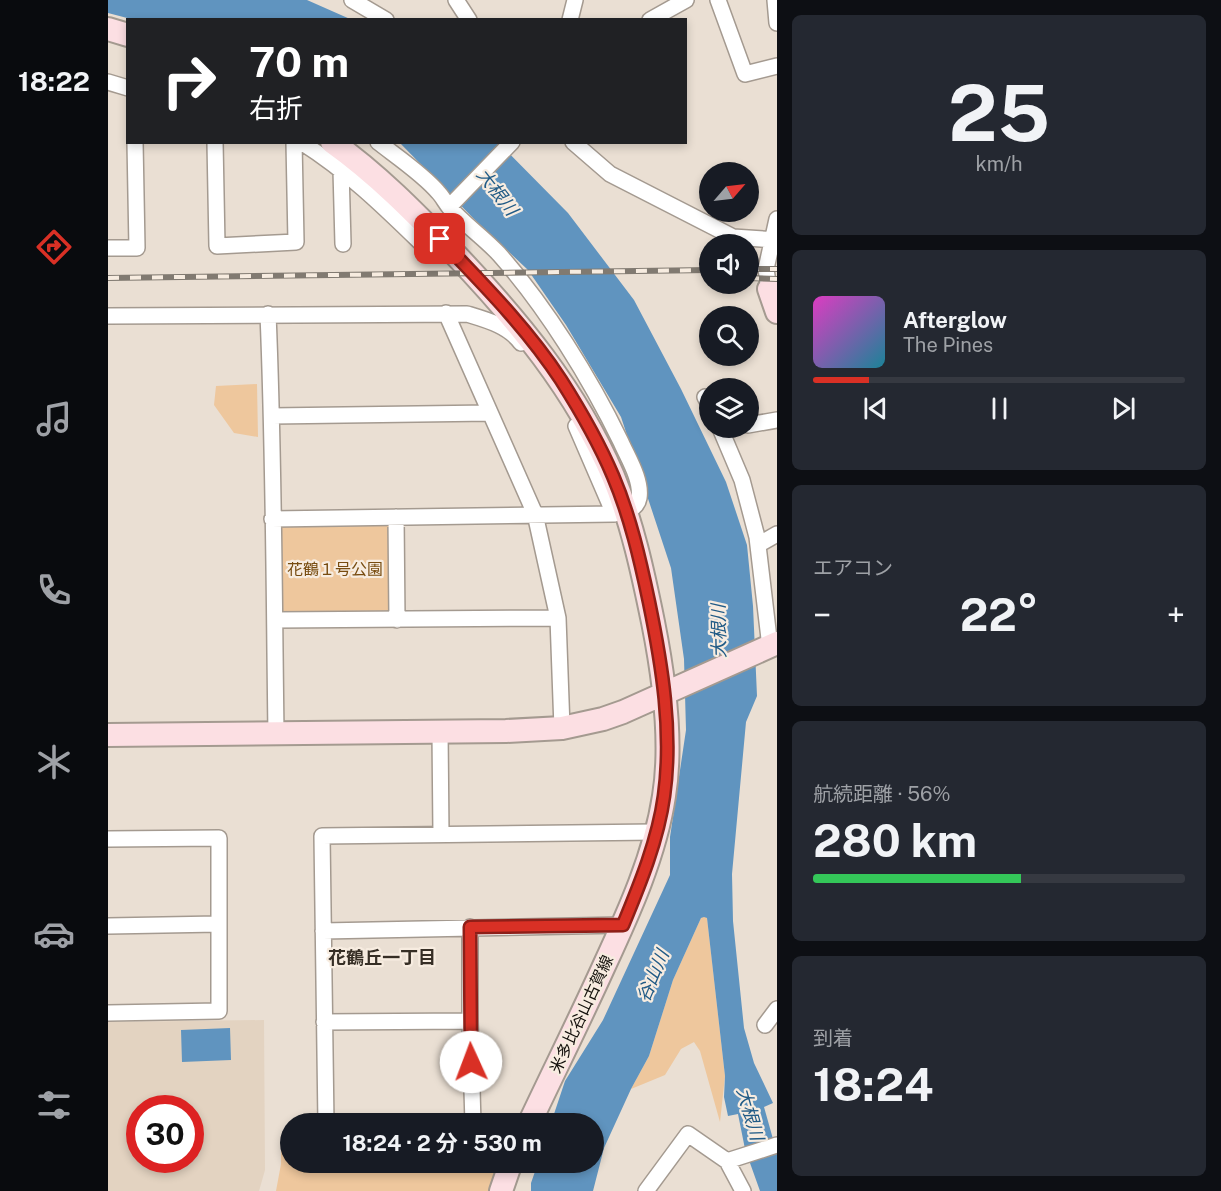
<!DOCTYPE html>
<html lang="ja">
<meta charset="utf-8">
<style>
:root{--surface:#171b24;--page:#242831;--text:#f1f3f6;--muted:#9ea1a6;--line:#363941;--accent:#d93025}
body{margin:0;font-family:"Public Sans","Noto Sans JP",sans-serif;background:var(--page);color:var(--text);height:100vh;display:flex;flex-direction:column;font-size:22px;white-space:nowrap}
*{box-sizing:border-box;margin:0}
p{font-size:20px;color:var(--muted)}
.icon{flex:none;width:33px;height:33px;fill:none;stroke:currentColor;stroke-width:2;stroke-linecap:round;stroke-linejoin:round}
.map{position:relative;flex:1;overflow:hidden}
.sheet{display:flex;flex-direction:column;gap:15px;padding:15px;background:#0d0f14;width:444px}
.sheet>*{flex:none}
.top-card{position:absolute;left:18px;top:18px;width:561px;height:126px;border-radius:0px;box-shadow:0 3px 9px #0003;background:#202124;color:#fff;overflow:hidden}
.needle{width:39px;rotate:62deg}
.fabs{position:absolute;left:591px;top:162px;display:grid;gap:12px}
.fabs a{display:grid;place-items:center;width:60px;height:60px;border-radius:50%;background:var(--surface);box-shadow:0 3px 9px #0003;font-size:30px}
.speed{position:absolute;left:18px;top:1095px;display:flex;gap:12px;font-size:30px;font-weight:700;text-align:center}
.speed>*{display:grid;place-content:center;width:78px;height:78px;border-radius:50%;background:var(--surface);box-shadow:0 3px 9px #0003;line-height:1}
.speed .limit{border:9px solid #d22;background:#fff;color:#111}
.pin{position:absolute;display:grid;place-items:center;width:51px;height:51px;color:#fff;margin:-26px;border-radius:12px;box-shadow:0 3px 9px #0006}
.me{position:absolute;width:66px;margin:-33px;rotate:358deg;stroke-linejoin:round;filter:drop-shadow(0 0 4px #0008)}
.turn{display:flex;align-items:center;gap:21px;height:126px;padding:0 24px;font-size:27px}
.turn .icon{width:78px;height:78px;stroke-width:2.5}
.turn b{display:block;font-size:42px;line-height:51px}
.big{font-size:45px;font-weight:700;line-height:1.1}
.sheet .tile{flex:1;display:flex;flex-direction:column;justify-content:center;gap:9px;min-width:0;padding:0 21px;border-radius:9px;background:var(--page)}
.sheet .dial{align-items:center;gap:0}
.dial b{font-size:78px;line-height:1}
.song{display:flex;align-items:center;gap:18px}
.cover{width:72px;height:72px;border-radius:9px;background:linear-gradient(135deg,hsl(310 70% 55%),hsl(190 70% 35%))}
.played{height:6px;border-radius:3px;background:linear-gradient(90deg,var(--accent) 15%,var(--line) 15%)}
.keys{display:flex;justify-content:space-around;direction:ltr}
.heat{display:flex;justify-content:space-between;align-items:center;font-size:33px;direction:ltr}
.charge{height:9px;border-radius:4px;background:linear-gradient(90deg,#34c759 56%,var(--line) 0)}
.trip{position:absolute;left:172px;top:1113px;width:324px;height:60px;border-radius:30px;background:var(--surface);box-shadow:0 3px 9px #0003;font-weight:700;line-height:60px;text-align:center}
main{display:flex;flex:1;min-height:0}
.tabs{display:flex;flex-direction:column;width:108px;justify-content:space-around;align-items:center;background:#090b0e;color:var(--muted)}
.tabs .icon{width:42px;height:42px}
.tabs .current{color:var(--accent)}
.tabs b{font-size:27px;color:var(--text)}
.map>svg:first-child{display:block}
</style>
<main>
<nav class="tabs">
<b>18:22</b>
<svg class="icon current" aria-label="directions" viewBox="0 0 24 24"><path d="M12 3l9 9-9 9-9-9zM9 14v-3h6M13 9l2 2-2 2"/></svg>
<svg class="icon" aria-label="music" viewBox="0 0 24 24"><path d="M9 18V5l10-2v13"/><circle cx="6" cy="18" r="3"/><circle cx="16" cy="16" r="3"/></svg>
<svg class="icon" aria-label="phone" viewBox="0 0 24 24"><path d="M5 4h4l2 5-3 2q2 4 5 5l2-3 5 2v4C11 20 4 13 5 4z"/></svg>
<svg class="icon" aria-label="climate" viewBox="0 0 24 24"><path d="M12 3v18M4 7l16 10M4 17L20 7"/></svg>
<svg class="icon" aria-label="car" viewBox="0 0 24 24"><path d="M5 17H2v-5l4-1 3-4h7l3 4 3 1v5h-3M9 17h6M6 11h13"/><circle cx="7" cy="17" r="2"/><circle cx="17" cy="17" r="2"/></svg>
<svg class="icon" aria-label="filters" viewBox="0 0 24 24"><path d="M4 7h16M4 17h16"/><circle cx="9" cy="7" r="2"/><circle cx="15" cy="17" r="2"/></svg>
</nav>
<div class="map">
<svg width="669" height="1191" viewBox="0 0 669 1191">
<rect width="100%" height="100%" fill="#eadfd3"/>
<path fill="#e3d3c1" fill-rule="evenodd" d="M156,1020L157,1170L151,1191H0V1022ZM32,1108H82V1160H32Z"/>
<path fill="#eec79d" d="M149,384L150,437L126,433L106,405L108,386Z
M279,523L282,528L284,610L279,614L177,615L173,608L171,529L177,524Z
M596,916L599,918L617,1076L612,1122L592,1051L586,1042L573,1049L557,1075L523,1089L541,1056L565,980L593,918Z
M173,1142H183V1162L392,1163L381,1191H168L173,1164Z"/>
<path fill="#6094bf" d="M0,0H199L242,19H23L0,13Z
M292,143H391L460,213L526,300L573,389L618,482L639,545L645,606L649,696L638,722L624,874L625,921L636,1028L646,1063L665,1103L656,1107L665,1139L669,1144V1191H652L637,1149L630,1114L620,1116L616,1097L617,1076L599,918L596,917L593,918L565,980L541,1056L523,1089L496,1148L485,1191H423V1183L430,1163L486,1162V1124L443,1123L457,1081L495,1020L562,875V837L578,730L576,659L563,568L513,417L458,325L420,270L366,219Z
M122,1028L123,1060L74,1062L73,1030Z"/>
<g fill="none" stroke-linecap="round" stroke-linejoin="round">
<defs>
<path id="street" d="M244,0L278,20
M348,0L361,20
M610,0L637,74L669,66
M667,0L669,23
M462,20L467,0
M542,20L578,0
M0,82L20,88
M107,142L109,246L188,242L186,142
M193,142C240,172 273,204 312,242
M465,142L502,174L625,237L669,240
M233,170L235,244
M341,207L404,142
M669,219L658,269L661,289H669
M0,248H29L27,142
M338,313L427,514L450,618L454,728
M160,314C166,454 166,594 168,733
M0,316L359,314C379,320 401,326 413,343
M597,397L602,406
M164,416L382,413
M640,425L669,420
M468,426L506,514
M612,428L634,480L649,537L662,647
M288,517L289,620
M164,519L506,514C516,512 529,510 531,498C534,480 520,458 513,442C482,378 438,307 391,254C375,237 356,224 341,207C337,202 334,196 330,192C316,175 288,156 270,142
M650,545L669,534
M167,620L450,618
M332,731L333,835
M0,839L111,838V1011L0,1013
M0,926L110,924
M362,927V1021L365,1124
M215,931L515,925
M216,1022L362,1021
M657,1025L669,1009
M218,1124L214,836L547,832
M619,1161L669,1145
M538,1191L580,1134L619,1161L635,1191"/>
<path id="secondary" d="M0,29L20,35
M224,142C269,174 307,213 345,252C409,319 468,390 505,476C524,522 535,573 545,622C556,677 565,741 556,796C547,855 521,912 496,966C472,1019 446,1071 421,1124
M661,289L669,312
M0,735L398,731L454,728L495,719L515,712L669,643
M393,1191L403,1162"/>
</defs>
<use href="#street" stroke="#a49a90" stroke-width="18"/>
<use href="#secondary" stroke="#a49a90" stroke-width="26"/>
<use href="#street" stroke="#fff" stroke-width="15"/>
<use href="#secondary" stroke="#fcdfe3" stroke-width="22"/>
<defs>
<path id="rail" d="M640,269H669
M0,278L602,270
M640,278L669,279"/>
</defs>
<use href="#rail" stroke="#817a71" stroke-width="6"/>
<use href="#rail" stroke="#f7ece0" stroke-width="4" stroke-dasharray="11" stroke-linecap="butt"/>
</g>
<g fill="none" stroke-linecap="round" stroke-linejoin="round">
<defs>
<path id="route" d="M332,239C374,283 419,328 453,380C472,410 491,443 505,476C522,516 532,559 541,602C554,665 565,732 556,796C550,840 532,884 515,925L362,927L363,1062"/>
</defs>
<use href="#route" stroke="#8d1f18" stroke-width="15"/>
<use href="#route" stroke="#d93025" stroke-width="10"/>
</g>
<g text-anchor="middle" stroke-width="4.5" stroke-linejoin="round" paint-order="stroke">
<g font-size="16" fill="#784c10" stroke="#f7ece0">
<text x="227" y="575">花鶴１号公園</text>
</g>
<g font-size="16" fill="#120f0b" stroke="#f7ece0">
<text transform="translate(473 1014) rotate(-65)" y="6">米多比谷山古賀線</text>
</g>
<g font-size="18" font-style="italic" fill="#215b86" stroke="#f7ece0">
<text transform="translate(389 192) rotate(52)" y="6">大根川</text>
<text transform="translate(611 631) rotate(-91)" y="6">大根川</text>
<text transform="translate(545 976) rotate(-67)" y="6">谷山川</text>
<text transform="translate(642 1114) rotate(74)" y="6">大根川</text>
</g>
<g font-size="18" font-weight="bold" fill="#362e25" stroke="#f7ece0">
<text x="274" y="964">花鶴丘一丁目</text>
</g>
</g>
</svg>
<div class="fabs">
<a><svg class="needle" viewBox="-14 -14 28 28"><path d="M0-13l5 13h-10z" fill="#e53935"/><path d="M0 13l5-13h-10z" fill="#9ea1a6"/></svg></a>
<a><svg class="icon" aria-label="sound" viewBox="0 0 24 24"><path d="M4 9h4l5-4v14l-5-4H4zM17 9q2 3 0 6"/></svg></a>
<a><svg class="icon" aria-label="search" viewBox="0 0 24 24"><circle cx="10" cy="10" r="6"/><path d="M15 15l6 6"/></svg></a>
<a><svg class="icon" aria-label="layers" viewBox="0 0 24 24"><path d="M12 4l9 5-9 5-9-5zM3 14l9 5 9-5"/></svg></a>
</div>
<div class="speed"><div class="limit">30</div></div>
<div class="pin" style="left:332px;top:239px;background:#d93025"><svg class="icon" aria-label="arrive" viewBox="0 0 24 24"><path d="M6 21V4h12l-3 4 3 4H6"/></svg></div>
<svg class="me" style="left:363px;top:1062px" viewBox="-20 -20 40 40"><circle r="19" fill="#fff"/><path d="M0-13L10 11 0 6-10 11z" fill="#d93025"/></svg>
<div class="trip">18:24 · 2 分 · 530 m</div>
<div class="top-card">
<div class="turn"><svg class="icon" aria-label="right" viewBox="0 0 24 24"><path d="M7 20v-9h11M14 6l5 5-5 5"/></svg><div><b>70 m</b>右折</div></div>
</div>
</div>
<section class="sheet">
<div class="tile dial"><b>25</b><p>km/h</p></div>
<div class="tile">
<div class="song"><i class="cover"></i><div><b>Afterglow</b><p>The Pines</p></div></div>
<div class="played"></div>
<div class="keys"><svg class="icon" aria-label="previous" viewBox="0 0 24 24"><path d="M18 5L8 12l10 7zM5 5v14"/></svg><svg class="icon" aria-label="pause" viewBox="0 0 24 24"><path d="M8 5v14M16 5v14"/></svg><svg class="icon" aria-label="next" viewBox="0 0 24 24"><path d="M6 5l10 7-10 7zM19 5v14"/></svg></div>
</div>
<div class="tile"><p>エアコン</p>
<div class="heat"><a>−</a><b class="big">22°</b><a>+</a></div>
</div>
<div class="tile"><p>航続距離 · 56%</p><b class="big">280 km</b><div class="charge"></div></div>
<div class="tile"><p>到着</p><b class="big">18:24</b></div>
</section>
</main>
